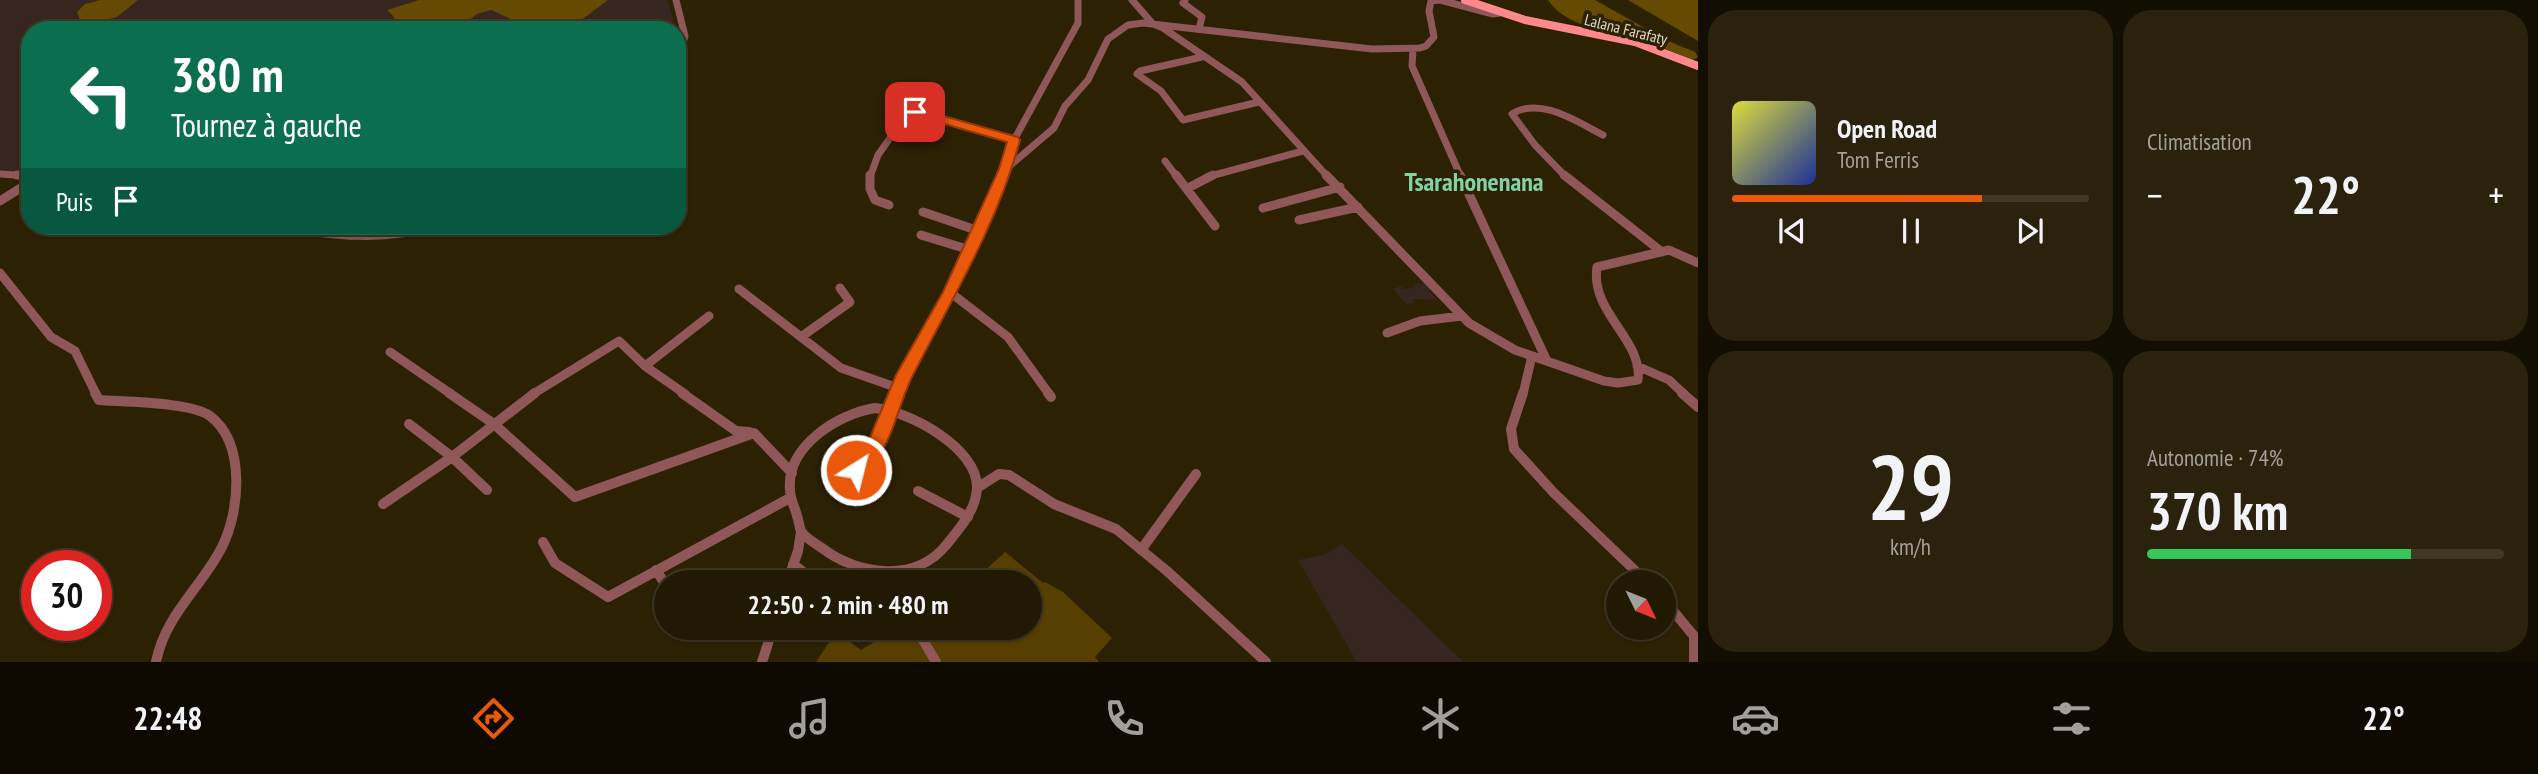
<!DOCTYPE html>
<html lang="fr">
<meta charset="utf-8">
<style>
:root{--surface:#221903;--page:#2a220d;--text:#f1f3f6;--muted:#a2a09a;--line:#3f3825;--accent:#ea580c}
body{margin:0;font-family:"PT Sans Narrow",sans-serif;background:var(--page);color:var(--text);height:100vh;display:flex;flex-direction:column;font-size:26px;white-space:nowrap}
*{box-sizing:border-box;margin:0}
p{font-size:23px;color:var(--muted)}
.icon{flex:none;width:38px;height:38px;fill:none;stroke:currentColor;stroke-width:2;stroke-linecap:round;stroke-linejoin:round}
.map{position:relative;flex:1;overflow:hidden}
.side{display:flex;flex-direction:column;gap:10px;padding:10px;background:#130e02;width:840px}
.side>*{flex:none}
.banner{position:absolute;left:21px;top:21px;width:665px;height:214px;border-radius:28px;box-shadow:0 2px 5px #0004,0 0 0 2px var(--line);background:#0b6e4f;color:#fff;overflow:hidden}
.needle{width:46px;rotate:133deg}
.tools{position:absolute;left:1606px;top:570px;display:grid;gap:14px}
.tools a{display:grid;place-items:center;width:70px;height:70px;border-radius:50%;background:var(--surface);box-shadow:0 2px 5px #0004,0 0 0 2px var(--line);font-size:35px}
.speed{position:absolute;left:21px;top:550px;display:flex;gap:14px;font-size:35px;font-weight:700;text-align:center}
.speed>*{display:grid;place-content:center;width:91px;height:91px;border-radius:50%;background:var(--surface);box-shadow:0 2px 5px #0004,0 0 0 2px var(--line);line-height:1}
.speed .limit{border:10px solid #d22;background:#fff;color:#111}
.pin{position:absolute;display:grid;place-items:center;width:60px;height:60px;color:#fff;margin:-30px;border-radius:14px;box-shadow:0 4px 10px #0006}
.me{position:absolute;width:77px;margin:-38px;rotate:36deg;stroke-linejoin:round;filter:drop-shadow(0 0 5px #0008)}
.turn{display:flex;align-items:center;gap:24px;height:147px;padding:0 35px;font-size:32px}
.turn .icon{width:91px;height:91px;stroke-width:2.5}
.turn b{display:block;font-size:49px;line-height:60px}
.then{display:flex;align-items:center;height:66px;padding:0 35px;background:#0003;gap:14px;font-size:26px}
.big{font-size:52px;font-weight:600;line-height:1.1}
.side .widget{flex:1;display:flex;flex-direction:column;justify-content:center;gap:10px;min-width:0;padding:0 24px;border-radius:28px;background:var(--page)}
.side .dial{align-items:center;gap:0}
.dial b{font-size:91px;line-height:1}
.song{display:flex;align-items:center;gap:21px}
.cover{width:84px;height:84px;border-radius:10px;background:linear-gradient(135deg,hsl(60 70% 55%),hsl(230 70% 35%))}
.played{height:7px;border-radius:4px;background:linear-gradient(90deg,var(--accent) 70%,var(--line) 70%)}
.keys{display:flex;justify-content:space-around;direction:ltr}
.heat{display:flex;justify-content:space-between;align-items:center;font-size:38px;direction:ltr}
.charge{height:10px;border-radius:5px;background:linear-gradient(90deg,#34c759 74%,var(--line) 0)}
.side .tiles{flex:1;display:grid;gap:10px;grid-template-columns:repeat(2,1fr)}
.trip{position:absolute;left:654px;top:570px;width:388px;height:70px;border-radius:35px;background:var(--surface);box-shadow:0 2px 5px #0004,0 0 0 2px var(--line);font-weight:600;line-height:70px;text-align:center}
.dock{display:flex;height:112px;justify-content:space-around;align-items:center;background:#0e0a01;color:var(--muted)}
.dock .icon{width:49px;height:49px}
.dock .active{color:var(--accent)}
.dock b{font-size:32px;color:var(--text)}
main{display:flex;flex:1;min-height:0}
.map>svg:first-child{display:block}
</style>
<main>
<div class="map">
<svg width="1698" height="662" viewBox="0 0 1698 662">
<rect width="100%" height="100%" fill="#2d2104"/>
<path fill="#372520" d="M0,0H668L676,30H30V173H0Z
M1424,283L1437,300L1413,299L1414,303L1406,304L1393,289L1401,286L1404,289L1415,287V284Z
M1342,544L1463,662H1357L1298,560L1324,555Z"/>
<path fill="#563f01" d="M1005,552L1043,583L1045,582L1063,592L1112,638L1095,657L1099,662H816L836,632L861,650L897,628H1031V583H982L977,578Z"/>
<path fill="#644a02" d="M101,0H138L117,17L87,25L80,20L77,12L85,4Z
M419,0H608L568,30H508L511,19L491,10L477,14L456,30H398L393,16L387,10Z
M1548,0H1595L1668,41L1695,52L1698,57L1693,60C1674,52 1656,45 1636,39C1609,31 1565,27 1548,0Z
M1628,0H1698V41Z"/>
<g fill="none" stroke-linecap="round" stroke-linejoin="round">
<path stroke="#905758" stroke-width="7" d="M676,0L685,36L677,62
M1132,0L1153,24L1163,28L1242,82L1328,177
M1185,0L1183,3L1202,17L1199,29
M1440,0L1493,14L1500,13
M1413,49L1412,66L1461,177
M1202,57L1140,71L1137,74L1161,91L1183,120L1259,102
M1165,161L1177,177
M1006,168L1014,140L1078,23V0
M0,174L30,176
M870,177L878,155L907,114L924,113L1014,140
M1003,177L1006,169L1054,128L1065,106L1088,80L1108,39L1128,25L1143,23L1372,49L1420,48L1426,46L1434,37L1429,11L1431,1L1439,0
M1207,177L1303,151
M1566,177L1535,145L1512,114C1540,96 1577,122 1603,135"/>
<path stroke="#905758" stroke-width="9" d="M17,175L30,176
M870,175V189L875,200L889,205
M1176,175L1215,226
M1326,175L1469,323L1515,350L1604,381L1618,383L1638,380C1643,339 1590,313 1597,267L1669,250L1698,263
M1460,175L1547,361
M1564,175L1662,252
M1188,188L1213,175
M0,201L30,182
M1263,208L1340,187
M923,212L979,231
M1299,220L1358,207
M280,226C333,236 384,241 437,226
M921,235L970,250
M0,273L51,337L75,351L96,394
M739,289L841,368L898,388
M951,293L1008,337L1049,394
M1387,333L1420,321L1462,316
M801,337L850,302L840,288
M390,352L451,394
M645,366L709,316
M1637,366L1669,380L1684,394
M533,394L619,341L645,366L685,394
M896,394L951,293L1003,175
M1523,394L1532,356"/>
<path stroke="#905758" stroke-width="10" d="M95,393L99,400C124,402 191,402 210,416C246,443 240,511 222,547C201,588 165,615 156,662
M449,393L494,424L575,497L754,433L792,473
M682,393L736,431L749,432
M1048,393L1051,397
M1523,393L1511,429L1514,449L1553,492L1648,583
M1682,393L1698,407
M875,408C909,411 978,448 977,488C976,510 960,528 947,544C916,584 857,575 822,548C816,544 804,537 801,531C799,527 799,520 797,516C795,507 790,499 790,490C786,446 838,414 875,408Z
M409,424L452,457L487,490
M856,470L873,451L896,393
M977,488L999,474L1009,475L1054,504L1116,529L1167,571L1266,662
M918,491L968,517
M383,504L452,457L535,393
M543,542L555,563L608,597L790,498
M1141,550L1196,474
M793,564L817,583
M656,570L667,587
M787,583L798,551L801,532
M1664,600L1694,636V662
M916,628L936,662
M762,662L773,628"/>
<path stroke="#fe898c" stroke-width="8" d="M1465,0L1525,20L1635,42L1698,66"/>
</g>
<path fill="#ea580c" stroke="#983908" stroke-width="2" d="M915,108L1018,137L1020,140C998,223 953,297 914,373C900,399 895,433 878,457C872,467 863,480 850,475L847,470L866,447L896,375L943,292L999,169L1007,142L910,114V109Z"/>
<g text-anchor="middle" stroke-width="7" stroke-linejoin="round" paint-order="stroke">
<g font-size="16" fill="#e0d8c8" stroke="#2d2104">
<text transform="translate(1626 29) rotate(14)" y="6">Lalana Farafaty</text>
</g>
<g font-size="26" font-weight="bold" fill="#83d2a6" stroke="#2d2104">
<text x="1474" y="191">Tsarahonenana</text>
</g>
</g>
</svg>
<div class="tools">
<a><svg class="needle" viewBox="-14 -14 28 28"><path d="M0-13l5 13h-10z" fill="#e53935"/><path d="M0 13l5-13h-10z" fill="#a2a09a"/></svg></a>
</div>
<div class="speed"><div class="limit">30</div></div>
<div class="pin" style="left:915px;top:112px;background:#d93025"><svg class="icon" aria-label="arrive" viewBox="0 0 24 24"><path d="M6 21V4h12l-3 4 3 4H6"/></svg></div>
<svg class="me" style="left:856px;top:470px" viewBox="-20 -20 40 40"><circle r="17" fill="#ea580c" stroke="#fff" stroke-width="3"/><path d="M0-11L8 9 0 5-8 9z" fill="#fff"/></svg>
<div class="trip">22:50 · 2 min · 480 m</div>
<div class="banner">
<div class="turn"><svg class="icon" aria-label="left" viewBox="0 0 24 24"><path d="M17 20v-9H6M10 6l-5 5 5 5"/></svg><div><b>380 m</b>Tournez à gauche</div></div>
<div class="then">Puis<svg class="icon" aria-label="arrive" viewBox="0 0 24 24"><path d="M6 21V4h12l-3 4 3 4H6"/></svg></div>
</div>
</div>
<section class="side">
<div class="tiles">
<div class="widget">
<div class="song"><i class="cover"></i><div><b>Open Road</b><p>Tom Ferris</p></div></div>
<div class="played"></div>
<div class="keys"><svg class="icon" aria-label="previous" viewBox="0 0 24 24"><path d="M18 5L8 12l10 7zM5 5v14"/></svg><svg class="icon" aria-label="pause" viewBox="0 0 24 24"><path d="M8 5v14M16 5v14"/></svg><svg class="icon" aria-label="next" viewBox="0 0 24 24"><path d="M6 5l10 7-10 7zM19 5v14"/></svg></div>
</div>
<div class="widget"><p>Climatisation</p>
<div class="heat"><a>−</a><b class="big">22°</b><a>+</a></div>
</div>
<div class="widget dial"><b>29</b><p>km/h</p></div>
<div class="widget"><p>Autonomie · 74%</p><b class="big">370 km</b><div class="charge"></div></div>
</div>
</section>
</main>
<nav class="dock">
<b>22:48</b>
<svg class="icon active" aria-label="directions" viewBox="0 0 24 24"><path d="M12 3l9 9-9 9-9-9zM9 14v-3h6M13 9l2 2-2 2"/></svg>
<svg class="icon" aria-label="music" viewBox="0 0 24 24"><path d="M9 18V5l10-2v13"/><circle cx="6" cy="18" r="3"/><circle cx="16" cy="16" r="3"/></svg>
<svg class="icon" aria-label="phone" viewBox="0 0 24 24"><path d="M5 4h4l2 5-3 2q2 4 5 5l2-3 5 2v4C11 20 4 13 5 4z"/></svg>
<svg class="icon" aria-label="climate" viewBox="0 0 24 24"><path d="M12 3v18M4 7l16 10M4 17L20 7"/></svg>
<svg class="icon" aria-label="car" viewBox="0 0 24 24"><path d="M5 17H2v-5l4-1 3-4h7l3 4 3 1v5h-3M9 17h6M6 11h13"/><circle cx="7" cy="17" r="2"/><circle cx="17" cy="17" r="2"/></svg>
<svg class="icon" aria-label="filters" viewBox="0 0 24 24"><path d="M4 7h16M4 17h16"/><circle cx="9" cy="7" r="2"/><circle cx="15" cy="17" r="2"/></svg>
<b>22°</b>
</nav>
